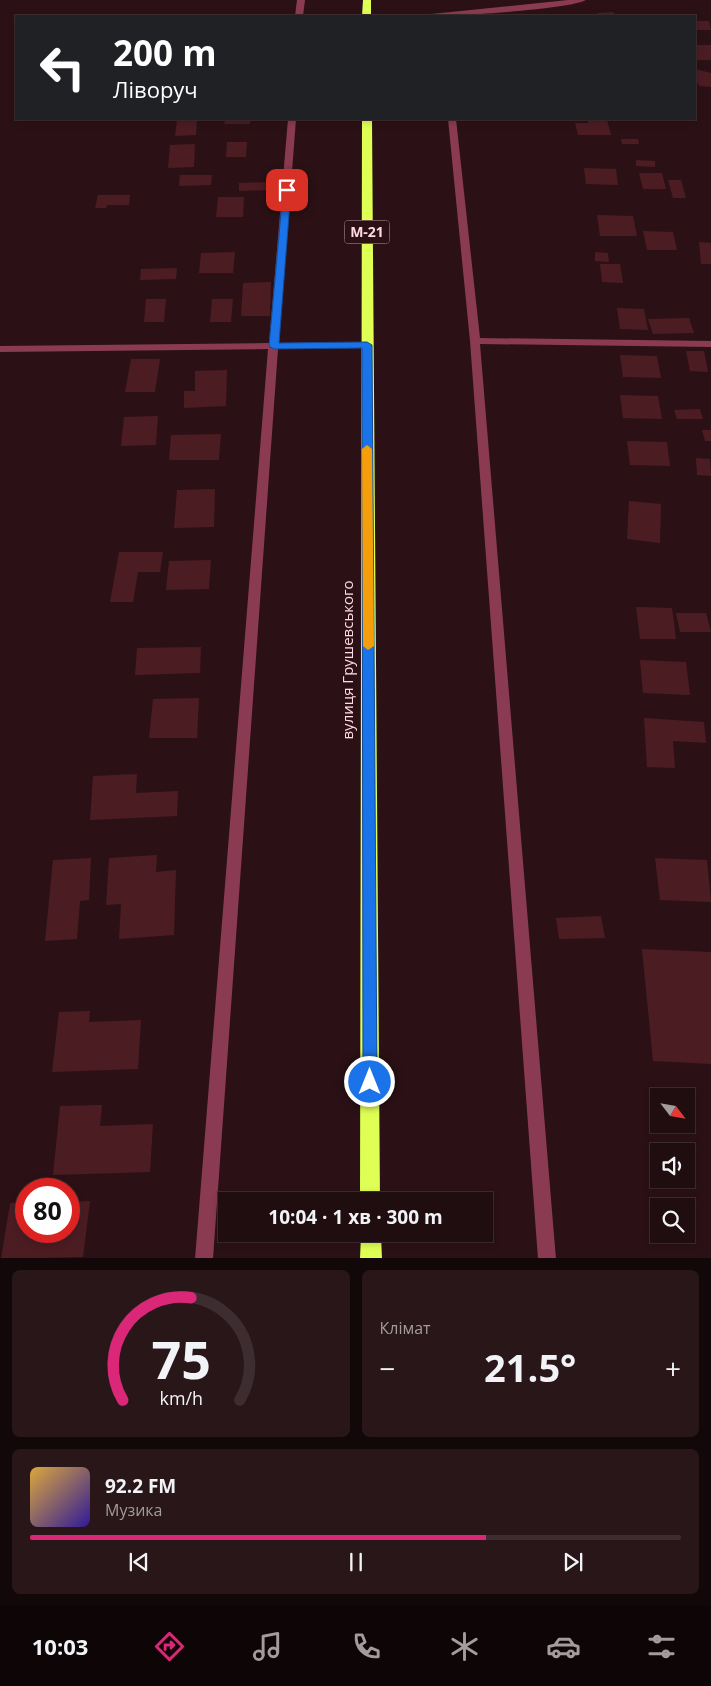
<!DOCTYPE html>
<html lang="uk">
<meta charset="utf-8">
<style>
:root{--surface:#200d10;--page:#281619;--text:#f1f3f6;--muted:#a29c9f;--line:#3d2d30;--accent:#db2777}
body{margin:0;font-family:"Open Sans",sans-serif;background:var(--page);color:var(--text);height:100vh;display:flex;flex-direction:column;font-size:19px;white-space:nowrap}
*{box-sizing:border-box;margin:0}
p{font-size:16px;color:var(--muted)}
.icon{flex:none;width:28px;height:28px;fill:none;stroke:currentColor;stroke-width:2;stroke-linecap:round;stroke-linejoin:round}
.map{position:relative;height:1258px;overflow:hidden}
.details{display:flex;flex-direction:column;gap:12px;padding:12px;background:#120709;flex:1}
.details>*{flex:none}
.banner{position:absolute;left:15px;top:15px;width:681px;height:105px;border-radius:0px;box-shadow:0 2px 8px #0003,0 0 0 1px var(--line);background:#202124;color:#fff;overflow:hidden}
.needle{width:32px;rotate:121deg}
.buttons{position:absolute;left:650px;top:1088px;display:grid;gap:10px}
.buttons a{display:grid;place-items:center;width:45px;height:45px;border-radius:0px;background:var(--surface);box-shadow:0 2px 8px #0003,0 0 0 1px var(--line);font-size:25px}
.speed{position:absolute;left:15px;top:1178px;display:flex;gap:10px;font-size:25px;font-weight:700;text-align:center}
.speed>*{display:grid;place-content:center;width:65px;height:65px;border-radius:50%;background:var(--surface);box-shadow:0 2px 8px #0003,0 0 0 1px var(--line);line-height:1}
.speed .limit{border:8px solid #d22;background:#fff;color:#111}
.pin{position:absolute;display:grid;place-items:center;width:42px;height:42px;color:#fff;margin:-21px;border-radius:10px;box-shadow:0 2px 8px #0006}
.me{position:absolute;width:55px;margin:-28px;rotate:0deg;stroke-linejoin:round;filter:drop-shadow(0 0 4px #0008)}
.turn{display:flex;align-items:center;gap:18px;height:105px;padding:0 15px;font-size:22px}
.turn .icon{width:65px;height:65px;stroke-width:2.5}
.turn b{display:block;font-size:35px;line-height:42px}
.big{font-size:38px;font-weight:700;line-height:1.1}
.details .card{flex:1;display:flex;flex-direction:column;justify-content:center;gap:8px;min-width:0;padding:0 18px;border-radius:8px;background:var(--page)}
.details .dial{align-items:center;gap:0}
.dial svg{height:130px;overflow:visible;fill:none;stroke:var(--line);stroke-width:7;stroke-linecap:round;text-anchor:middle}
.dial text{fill:var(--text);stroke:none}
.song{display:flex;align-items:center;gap:15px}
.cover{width:60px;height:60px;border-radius:8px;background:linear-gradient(135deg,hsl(40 70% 55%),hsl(250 70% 35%))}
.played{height:5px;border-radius:2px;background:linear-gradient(90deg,var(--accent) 70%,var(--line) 70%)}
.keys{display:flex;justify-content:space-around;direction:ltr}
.heat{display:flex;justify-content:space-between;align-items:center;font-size:28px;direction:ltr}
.details .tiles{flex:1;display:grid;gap:12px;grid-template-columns:1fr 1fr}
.card:last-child{grid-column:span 2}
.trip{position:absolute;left:218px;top:1192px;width:275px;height:50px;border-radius:0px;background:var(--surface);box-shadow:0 2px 8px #0003,0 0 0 1px var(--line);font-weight:700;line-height:50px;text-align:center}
.tabs{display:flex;height:80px;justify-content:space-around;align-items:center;background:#0d0506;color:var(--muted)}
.tabs .icon{width:35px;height:35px}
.tabs .active{color:var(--accent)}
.tabs b{font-size:22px;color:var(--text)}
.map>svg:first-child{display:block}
</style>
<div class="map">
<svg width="711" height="1259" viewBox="0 0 711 1259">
<rect width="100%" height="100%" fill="#2b1115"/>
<path fill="#4c1c23" d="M613,12L617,16H599L597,13Z
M695,21H709L711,30H695Z
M695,45H711V60H695Z
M695,69L711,73V87L699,86L698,83H695Z
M226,119H251L250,124H224Z
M177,120H197L196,135L175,136Z
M587,120H607L611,135H578L575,123H588Z
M621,139H638L639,144H622Z
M227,142H247L246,157H226Z
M195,144L194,167L168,168L170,145Z
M636,160L655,161V167L636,166Z
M584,168L616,169L618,185L586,184Z
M639,173H662L666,189H643Z
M180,175H212L211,185L179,186Z
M668,180H681L686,198H673Z
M277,182V190L239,191V183Z
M98,195H130L129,205H107L106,208H95Z
M218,197H244L243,217H216Z
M597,215L633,216L637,236H600Z
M643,231L673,232L677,250H647Z
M699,242L711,243V264H701Z
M235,252L233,273H199L201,253Z
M595,252L608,253L609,262L595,261Z
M600,264H620L623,283L602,282Z
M177,268L176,279L140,280L141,269Z
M271,282L270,316H241L243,283Z
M146,299H166L164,322H144Z
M212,299H233L231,322H210Z
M617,308L644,309L648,330L620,329Z
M689,318L694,333L653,334L648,319Z
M686,351H704L708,372L690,371Z
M620,355L657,356L661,378L623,377Z
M131,359H160L155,392H125Z
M227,370L226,406L184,408V391H195V371Z
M620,395L658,396L662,419L623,418Z
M700,409L703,419H677L674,410Z
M158,416L156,445L121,446L124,417Z
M702,430H711V441H705Z
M221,434L219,460H169L171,435Z
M627,441L667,442L670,466L630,465Z
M696,458L710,459L711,476L697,475Z
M215,489L214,527L174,528L177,490Z
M629,501L661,504L660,543L627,539Z
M119,552H163L160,572H138L133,602H110Z
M211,560L209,589L166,590L169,561Z
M636,607L672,608L676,639H640Z
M676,613H706L711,632H680Z
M201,647L200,673L135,675L137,648Z
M640,660L686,662L690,695L643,693Z
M199,698L197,738H149L153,699Z
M644,718L704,722L706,743L673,741L675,768L647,767Z
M137,774L136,793L178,791L177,816L90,820L93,776Z
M157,855L156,872L176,870L174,935L119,939L121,904L106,905L109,858Z
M91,858L89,900L80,901L77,939L45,941L53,860Z
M655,858L707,860L711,902L660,900Z
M601,916L605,938L559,939L556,918Z
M642,949L711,952V1064L653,1061Z
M90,1011L89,1022L141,1020L138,1069L52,1072L59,1012Z
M102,1105L100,1126L153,1124L150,1172L53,1175L60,1106Z
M90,1201L83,1257L1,1259L10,1203L26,1202V1231H69V1202Z"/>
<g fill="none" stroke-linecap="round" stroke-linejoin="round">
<path fill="#8a3b53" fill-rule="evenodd" d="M297,0H305L303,16H295Z
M568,0H586C572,9 449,17 427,16L431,14Z
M288,119H296L279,343L367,342L372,345L367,348L278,349L213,1259H195L268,349L0,352V346L269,343Z
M448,119H456L480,338L711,341V347L480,344L556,1259H538L470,341Z"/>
<path fill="#e0ff55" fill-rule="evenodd" d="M363,0H371V16H362Z
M362,119H372L380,1201H360Z
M361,1234H381L382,1259H360Z"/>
</g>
<path fill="#1a73e8" stroke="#114b97" d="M287,187L291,190L279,343L367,342L372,345L377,1082L375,1087L370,1089L365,1087L363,1082L362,348L274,349L269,346L283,190Z"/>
<path fill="#f59e0b" d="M367,445L372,449L374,646L368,650L363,646L362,449Z"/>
<g text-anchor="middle" stroke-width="5" stroke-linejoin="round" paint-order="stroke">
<rect fill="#2b1115" stroke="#bf9ea4" stroke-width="1" x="344.5" y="220.5" width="45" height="23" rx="4"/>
<g font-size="14" font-weight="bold" fill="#ffdae2">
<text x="367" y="237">М-21</text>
</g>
<g font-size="15" fill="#ffdae2" stroke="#2b1115">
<text transform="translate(348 660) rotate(-90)" y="5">вулиця Грушевського</text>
</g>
</g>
</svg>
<div class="buttons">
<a><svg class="needle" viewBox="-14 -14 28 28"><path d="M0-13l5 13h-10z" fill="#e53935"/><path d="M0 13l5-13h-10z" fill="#a29c9f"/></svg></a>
<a><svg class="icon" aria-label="sound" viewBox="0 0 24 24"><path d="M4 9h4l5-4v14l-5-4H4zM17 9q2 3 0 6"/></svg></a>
<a><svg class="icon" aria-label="search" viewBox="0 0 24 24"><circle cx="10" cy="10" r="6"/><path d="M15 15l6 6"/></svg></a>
</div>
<div class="speed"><div class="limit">80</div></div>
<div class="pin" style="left:287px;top:190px;background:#d93025"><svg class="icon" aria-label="arrive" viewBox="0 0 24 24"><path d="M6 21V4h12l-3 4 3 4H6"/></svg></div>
<svg class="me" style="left:370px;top:1082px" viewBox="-20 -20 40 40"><circle r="17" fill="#1a73e8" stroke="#fff" stroke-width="3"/><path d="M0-11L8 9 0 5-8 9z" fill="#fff"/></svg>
<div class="trip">10:04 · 1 хв · 300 m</div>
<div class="banner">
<div class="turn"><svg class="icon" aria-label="left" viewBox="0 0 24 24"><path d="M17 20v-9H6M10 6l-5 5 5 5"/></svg><div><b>200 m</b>Ліворуч</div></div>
</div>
</div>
<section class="details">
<div class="tiles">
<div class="card dial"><svg viewBox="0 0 100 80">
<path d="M14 69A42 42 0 1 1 86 69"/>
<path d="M14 69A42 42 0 0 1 56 6" stroke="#db2777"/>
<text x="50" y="56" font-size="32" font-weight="700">75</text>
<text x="50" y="72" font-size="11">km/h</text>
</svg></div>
<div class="card"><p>Клімат</p>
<div class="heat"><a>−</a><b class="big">21.5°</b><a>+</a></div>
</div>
<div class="card">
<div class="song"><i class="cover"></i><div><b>92.2 FM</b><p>Музика</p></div></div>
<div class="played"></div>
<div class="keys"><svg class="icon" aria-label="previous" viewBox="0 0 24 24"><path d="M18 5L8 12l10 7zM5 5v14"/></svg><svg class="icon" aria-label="pause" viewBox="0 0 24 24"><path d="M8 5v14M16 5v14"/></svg><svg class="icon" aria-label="next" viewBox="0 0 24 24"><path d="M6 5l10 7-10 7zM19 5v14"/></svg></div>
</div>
</div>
</section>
<nav class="tabs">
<b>10:03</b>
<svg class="icon active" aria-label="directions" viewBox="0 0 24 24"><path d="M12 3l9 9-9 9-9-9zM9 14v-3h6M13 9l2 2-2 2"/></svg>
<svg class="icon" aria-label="music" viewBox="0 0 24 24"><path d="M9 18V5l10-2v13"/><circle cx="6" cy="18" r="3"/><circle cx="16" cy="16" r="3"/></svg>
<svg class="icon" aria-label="phone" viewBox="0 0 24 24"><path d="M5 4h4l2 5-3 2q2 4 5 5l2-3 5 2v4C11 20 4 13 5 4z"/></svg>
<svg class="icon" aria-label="climate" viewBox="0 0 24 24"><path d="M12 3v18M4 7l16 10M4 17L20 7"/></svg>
<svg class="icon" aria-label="car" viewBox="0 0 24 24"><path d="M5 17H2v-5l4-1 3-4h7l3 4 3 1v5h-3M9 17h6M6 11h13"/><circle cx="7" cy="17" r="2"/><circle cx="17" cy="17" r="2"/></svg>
<svg class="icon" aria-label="filters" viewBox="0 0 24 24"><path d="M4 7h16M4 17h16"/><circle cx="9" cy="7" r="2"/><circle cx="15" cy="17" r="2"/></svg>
</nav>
